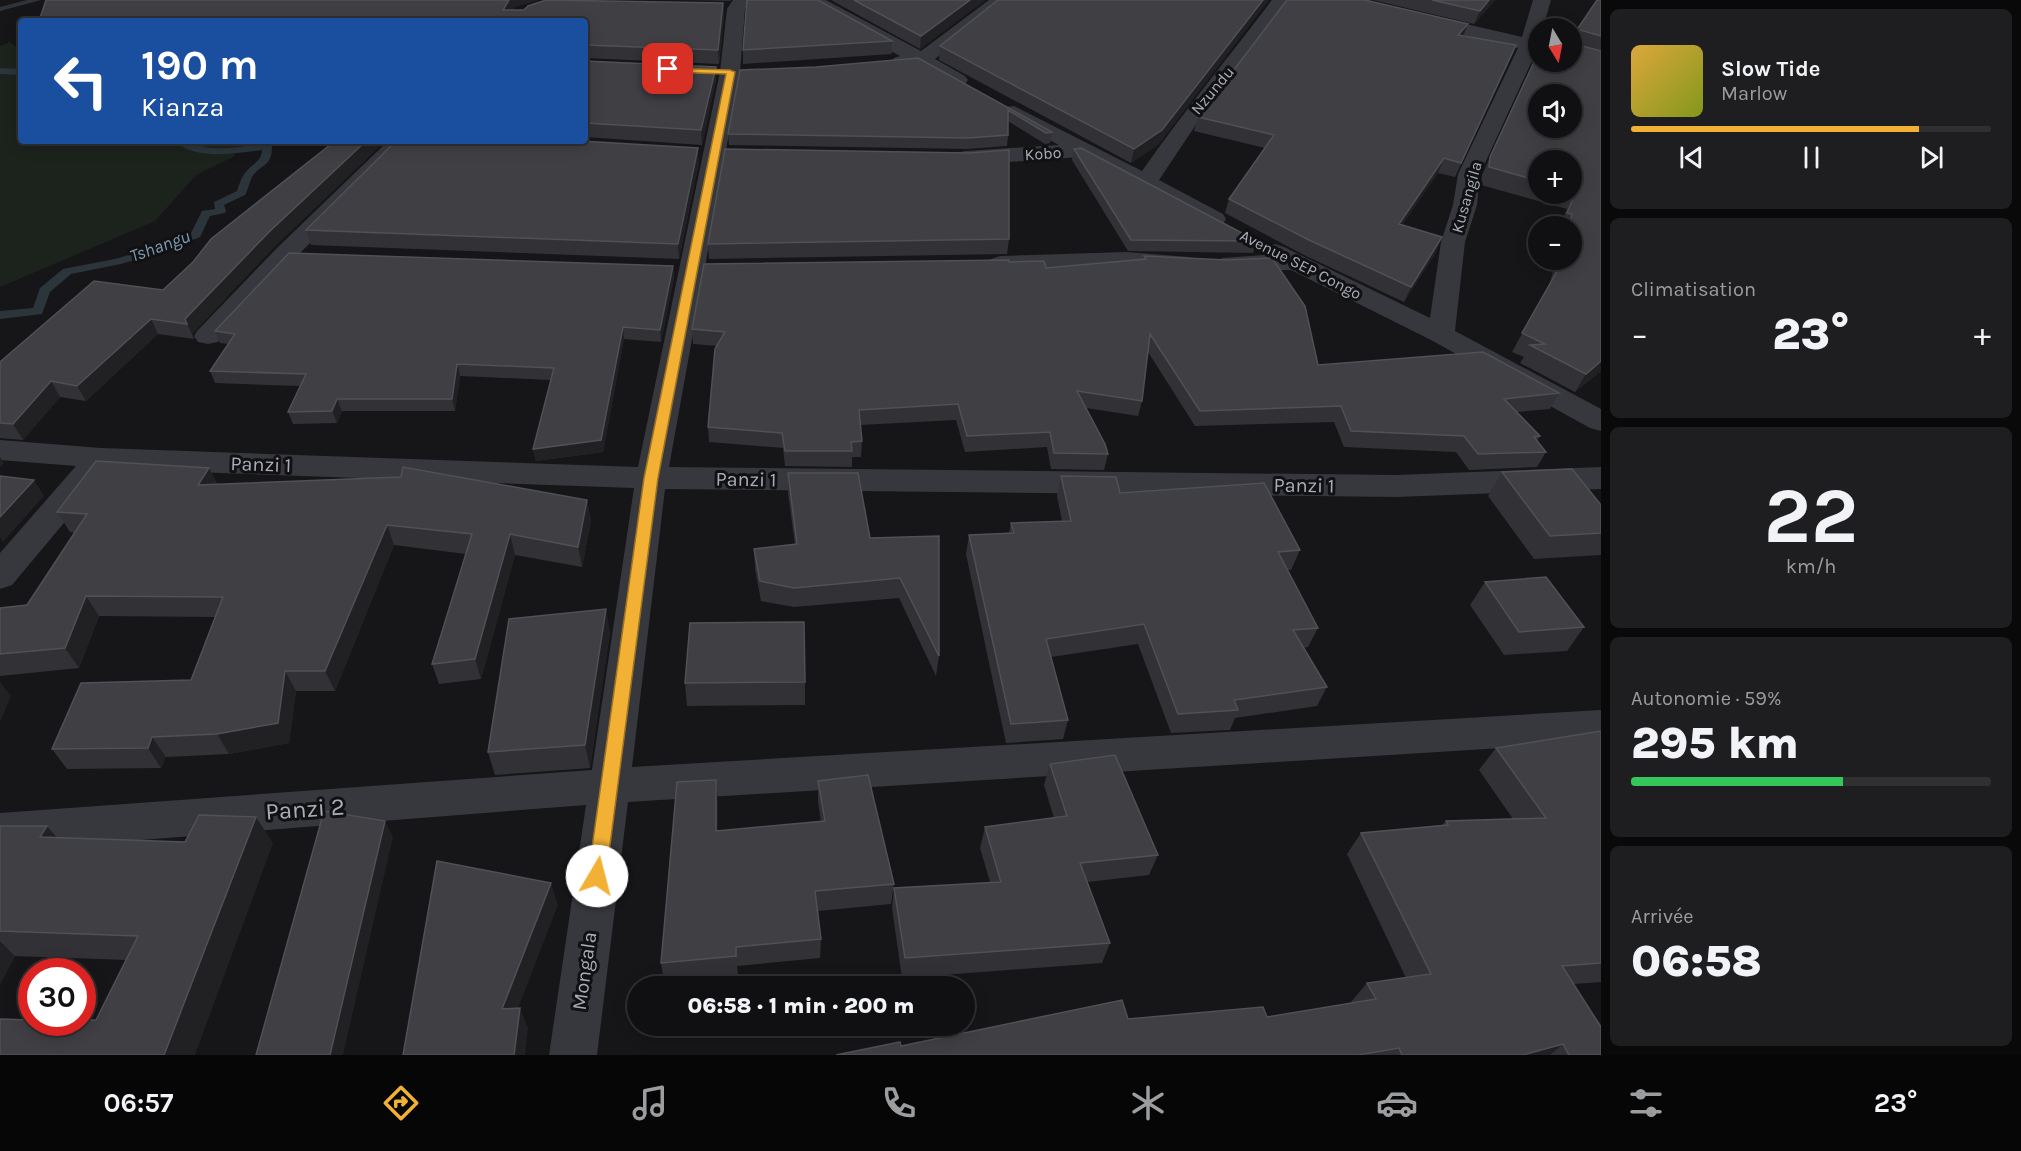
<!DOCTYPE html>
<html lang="fr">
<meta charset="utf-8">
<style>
:root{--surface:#101012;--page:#1e1e20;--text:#f1f3f6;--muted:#9c9d9f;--line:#303032;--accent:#f2b134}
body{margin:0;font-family:Karla,sans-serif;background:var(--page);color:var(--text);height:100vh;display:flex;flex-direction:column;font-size:22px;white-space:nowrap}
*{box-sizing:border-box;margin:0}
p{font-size:20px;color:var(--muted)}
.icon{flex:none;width:33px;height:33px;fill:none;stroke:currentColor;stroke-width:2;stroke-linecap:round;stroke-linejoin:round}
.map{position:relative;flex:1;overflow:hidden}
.sheet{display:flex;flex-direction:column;gap:9px;padding:9px;background:#09090a;width:420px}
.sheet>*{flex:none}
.top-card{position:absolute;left:18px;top:18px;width:570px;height:126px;border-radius:6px;box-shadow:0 3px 15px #0003,0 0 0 2px var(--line);background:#1a4fa0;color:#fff;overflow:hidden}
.needle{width:39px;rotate:170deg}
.fabs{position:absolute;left:1528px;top:18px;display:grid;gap:12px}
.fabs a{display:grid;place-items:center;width:54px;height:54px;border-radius:50%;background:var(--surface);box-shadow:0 3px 15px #0003,0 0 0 2px var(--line);font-size:30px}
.speed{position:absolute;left:18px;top:958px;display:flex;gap:12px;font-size:30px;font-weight:700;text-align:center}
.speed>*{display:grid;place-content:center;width:78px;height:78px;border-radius:50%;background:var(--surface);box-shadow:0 3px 15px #0003,0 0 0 2px var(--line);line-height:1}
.speed .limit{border:9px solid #d22;background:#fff;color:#111}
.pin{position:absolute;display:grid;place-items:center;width:51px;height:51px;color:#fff;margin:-26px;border-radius:12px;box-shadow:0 3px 9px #0006}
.me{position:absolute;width:66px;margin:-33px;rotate:8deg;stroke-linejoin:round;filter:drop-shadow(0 0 4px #0008)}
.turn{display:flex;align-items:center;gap:21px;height:126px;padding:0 24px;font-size:27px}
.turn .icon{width:78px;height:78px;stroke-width:2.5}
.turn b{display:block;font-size:42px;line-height:51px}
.big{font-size:45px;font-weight:800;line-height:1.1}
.sheet .card{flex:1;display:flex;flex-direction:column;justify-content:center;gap:9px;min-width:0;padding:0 21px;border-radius:9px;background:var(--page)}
.sheet .dial{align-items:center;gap:0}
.dial b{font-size:78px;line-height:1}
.song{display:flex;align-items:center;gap:18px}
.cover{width:72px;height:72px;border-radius:9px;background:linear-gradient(135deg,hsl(40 70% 55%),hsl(70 70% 35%))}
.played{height:6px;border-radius:3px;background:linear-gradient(90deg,var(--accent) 80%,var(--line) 80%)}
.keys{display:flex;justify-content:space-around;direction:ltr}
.heat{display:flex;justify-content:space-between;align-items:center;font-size:33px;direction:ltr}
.charge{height:9px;border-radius:4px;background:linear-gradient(90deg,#34c759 59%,var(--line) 0)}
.trip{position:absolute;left:627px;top:976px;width:348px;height:60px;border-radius:30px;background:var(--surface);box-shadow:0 3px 15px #0003,0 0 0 2px var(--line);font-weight:800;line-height:60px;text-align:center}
.tabs{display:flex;height:96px;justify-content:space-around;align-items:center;background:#060607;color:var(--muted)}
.tabs .icon{width:42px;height:42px}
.tabs .active{color:var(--accent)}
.tabs b{font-size:27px;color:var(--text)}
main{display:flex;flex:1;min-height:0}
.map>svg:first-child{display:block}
</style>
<main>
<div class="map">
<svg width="1601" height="1055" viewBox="0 0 1601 1055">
<rect width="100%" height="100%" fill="#161618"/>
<path fill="#1c231d" d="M10,42L21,51V141H243L233,157L196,175L155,221L0,287V46Z"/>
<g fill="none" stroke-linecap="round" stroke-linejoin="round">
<path fill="#2c353c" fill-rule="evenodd" d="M27,0H41L0,11V7Z
M0,68L21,69V75L0,74Z
M174,141C188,141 199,147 213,148C231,149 249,145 267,143L272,146C272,168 261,163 252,177C249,183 248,190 245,195L224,205L226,211L225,213L210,216L200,237L171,249L121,264L71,274L50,292L42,314L0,319V311L33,308L40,288L63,269L115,259L163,245L191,233L202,211L215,209L214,202L237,191C239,185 241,178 245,173C252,163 261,163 262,150C235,153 197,161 174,141Z"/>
<path fill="#37383d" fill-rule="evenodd" d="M733,0H751L745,9L740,72L669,467L1396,475L1601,467V489L1396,497L665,489L632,767L1601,710V742L628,802L597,1055H549L586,805L0,851V813L592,770L634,488L109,469L12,585L0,589V553L76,466L0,460V440L101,448L638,467L720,72L727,9Z
M804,0H826L921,51L989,0H1009L935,59L965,76L968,80L965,84L958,86L918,66H894L891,62L894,58L900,56L807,4Z
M1272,0H1290L1238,72L1197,123L1159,180L1223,214L1226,219L1223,224L1214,226L1205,224L1081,157L965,165L957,163L954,158L957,153L965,151L1059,145L1006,117L1003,112L1006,107L1014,106L1142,171C1183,112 1229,57 1272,0Z
M1331,0H1363L1522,37L1533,0H1551L1543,28H1539V53L1536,52L1480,174L1477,205L1465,242L1455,331L1601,409V431L1590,428L1431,340L1291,270L1231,271L1222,268L1218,263L1222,258L1264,255L1262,252L1266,247L1275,244L1284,247L1430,318L1441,242L1453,205L1458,174L1518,48L1334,4Z
M388,141H412L294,259L218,342L208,344L198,342L194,336L198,330L276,249Z
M1126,252L1189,257L1193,262L1189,267L1180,270L1126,268L1000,272L991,269L987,264L991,259L1000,256Z"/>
</g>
<path fill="#323236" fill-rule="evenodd" d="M46,0H538L514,7L513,10H524L723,3L724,16L719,64L585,58V21Z
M685,0H731L730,1Z
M831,0H985L920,49Z
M1373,0H1495L1474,24Z
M1601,0V371L1575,392L1520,363L1524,357L1512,352L1550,283L1556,260H1572V226H1560L1567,209L1481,185L1482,175L1539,51L1572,62V37ZM1539,160H1572V194H1539Z
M1463,36L1510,59L1455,177L1438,173L1402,225L1436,252L1404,302L1304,255L1225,213L1229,199L1265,148L1194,131L1198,117Z
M892,41V54L743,64V50Z
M940,46L1159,144L1131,163L939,60Z
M918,58L1052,132L1050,143L1045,144L1008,121V135L1007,146L967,149L729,145L728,134L816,67Z
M585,61L716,67V80L702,145L585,137Z
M335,141H385L274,247L192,334L194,339L158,334L86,401L60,397L23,440L0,438V362L163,290Z
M1074,149L1257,241L1253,253L1128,251L1072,160Z
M699,162L679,259L311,245L306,230Z
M1009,239L1007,254L709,259L708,244Z
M1144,256L1318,365L1559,393L1550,409L1517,412L1540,436L1537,441L1546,452L1537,467L1469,470L1456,452L1344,447L1334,422L1195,426L1148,352L1142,401L1138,416L1086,408L1108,454L1104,470L1051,469L1047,447L965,452L956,420L860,425L862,441L861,457H852V467L785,466L783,448L709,442L708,427L717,346L693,344L692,329L1009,262L1046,268L1143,260Z
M673,266L674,278L661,342L624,339L603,452L536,461L533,449L551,380L460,376L455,411H342L337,423L293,424L288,412L300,386L215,383L210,371L228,344L220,343L215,331Z
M209,468L217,484L587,500L591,521L582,567L515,555L481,679L439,684L432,664L466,554L394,545L335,691H296L289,743L229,754L166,757L161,768L67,769L52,749L191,680L215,617L99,616L79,668L0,676V608L27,605L75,533L70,532L57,512Z
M1502,472L1601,533V555L1534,559L1488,496Z
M788,473L870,538L939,536V656L936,676L899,598L794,607L761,601L755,569L754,549L795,545L788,493Z
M1061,476L1120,493L1300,550L1291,570H1287L1318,628L1308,647L1303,648L1327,687L1317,706L1235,718L1230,730L1171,733L1138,644L1051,657L1068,720L1063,739L1006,743L966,554L969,535L1009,533L1011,523L1062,521L1057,496Z
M1485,582L1584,627L1567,651L1504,655L1470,605Z
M610,632L590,768L495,775L488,752Z
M805,682V705L687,706L685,683Z
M1601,731V982L1574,984L1601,1055H836L901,1046L1128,1019L1267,1017L1352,1003L1351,1002L1367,983L1406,978L1347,854L1361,833L1442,825L1446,821L1513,819L1479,770L1496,748Z
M1050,764L1158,855L1149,875L1087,882L1110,943L1102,963L902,978L892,908L894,888L990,882L980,848L985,827L1054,818L1044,785Z
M818,781L894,884L891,904L818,911L821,939L820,958L737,966L738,974L664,982L661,963L718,801V831L821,822L818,802Z
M0,826L57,838L185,842L273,843L96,1020L127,960L15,956L0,984Z"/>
<path fill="#212124" d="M509,0H538L514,7L506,21L503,10Z
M970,0H985L920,49L921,36Z
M1263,0H1269L1159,144L1131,163L1134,149Z
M1489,0H1495L1474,24L1480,11Z
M723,3L724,16L719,64L718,50Z
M1468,24L1463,37L1458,35Z
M716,67V80L702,145L701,130Z
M366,141H385L274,247L192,334L194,339L185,319L269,232Z
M698,148L699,162L679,259L678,244Z
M1444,158L1438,173L1393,239L1399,224Z
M1442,237L1436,252L1404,302L1411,287Z
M673,266L674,278L661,342L660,330Z
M151,319L158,334L86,401L77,386Z
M623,327L624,339L603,452L536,461L533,449Z
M1601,361V371L1575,392L1586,374Z
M457,364L460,376L455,411L452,399Z
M51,381L60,397L23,440L13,424Z
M337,399L342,411L337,423L332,411Z
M0,457L4,463L0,467Z
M209,468L219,489L198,485Z
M34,480L44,496L3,542L0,537V517Z
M587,500L591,521L582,567L578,547Z
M387,525L394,545L335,691L325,671Z
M510,534L515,555L481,679L475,659Z
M86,596L99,616L79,668L65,648Z
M606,609L610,632L590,768L585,745Z
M285,671L296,691L289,743L229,754L217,734Z
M0,682L11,696L0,722Z
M152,737L166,757L161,768L148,748Z
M716,780L718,801V851L716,831Z
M256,817L273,843L195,1055H164Z
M385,821L393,837L343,1055H330Z
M47,826L70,853L40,837Z
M551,883L558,905L510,1029L502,1009Z
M0,941L15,956L0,984Z
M520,1008L528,1028L525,1055H514Z
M1563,1044L1550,1055H1523Z"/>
<path fill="#3f3f44" stroke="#4f5156" stroke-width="1.5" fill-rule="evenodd" d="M46,0H509L503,10H524L528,6L546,0L723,3L718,50L585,45V21H39Z
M747,0H818L892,41L743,50Z
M854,0H970L921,36Z
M998,0H1263L1162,130L1134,149L940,46Z
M1287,0H1365L1468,24L1458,35L1516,45L1461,163L1444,158L1399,224L1442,237L1411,287L1309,240L1229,199L1274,135L1198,117Z
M1432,0H1489L1480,11Z
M1597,0H1601V36L1580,30L1577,32L1578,45L1601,51V361L1586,374L1530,345L1545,344L1522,333L1560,266L1561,260H1572V226H1569L1572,214L1567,213L1576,191L1572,190V160H1539V181L1489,167L1490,157L1539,51V62H1572V37ZM1539,94H1572V128H1539Z
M918,58L1052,132L1046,133L1008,110V135L968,138L728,134L740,70L816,67Z
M585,61L716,67L701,130L585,123Z
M335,141H366L269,232L185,319L187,324L151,319L77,386L51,381L13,424L0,423V362L94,281L163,290L193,262L211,239Z
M396,141H581L698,148L678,244L306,230Z
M1081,148L1257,241L1131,240L1074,149Z
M725,149L969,153L1009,150V239L708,244Z
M289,253L673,266L660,330L623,327L601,440L533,449L554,368L457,364L452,399H337L332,411L288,412L306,374L210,371L235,334L215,331Z
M1144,256L1227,260L1272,258L1305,306L1318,365L1483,352L1559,393L1504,399L1540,436L1534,437L1546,452L1478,454L1464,436L1351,431L1341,406L1200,411L1150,334L1142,401L1077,391L1105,444L1108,454L1054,453L1050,432L967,436L958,404L859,410L862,441L851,442L852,451H785L782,433L708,427L715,349L725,332L692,329L704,264L1009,260V262L1044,261L1046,268L1146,259Z
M96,461L209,468L198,485L401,477L403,467L587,500L578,547L510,534L475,659L432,664L472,534L387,525L325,671H285L278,723L217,734L152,737L148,748L52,749L81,683L191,680L223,597L86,596L65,648L0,654V608L27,605L87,514L57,512Z
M1572,469L1601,505V533L1550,536L1502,472Z
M788,473H858L870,538L939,536V656L900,578L794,588L760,581L754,549L797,544Z
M0,476L34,480L0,517Z
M1061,476L1116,477L1120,493L1264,483L1300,550L1278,552L1318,628L1293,630L1327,687L1234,700L1238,710L1178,714L1144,624L1046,639L1068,720L1011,724L969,535L1014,533L1011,523L1071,521Z
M1546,577L1584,627L1519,632L1485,582Z
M606,609L585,745L488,752L509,619Z
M804,622L805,682L685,683L690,623Z
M1601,731V963L1562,966L1601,1027V1055H1569L1563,1044L1523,1055H1402L1399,1048L1358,1055H836L900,1042L901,1046L1122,1000L1128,1019L1263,1007L1267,1017L1376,999L1367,983L1431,974L1361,833L1448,825L1446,821L1546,818L1496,748Z
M1115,755L1158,855L1080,863L1110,943L905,958L894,888L1001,882L985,827L1067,816L1050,764Z
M868,775L894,884L815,891L821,939L736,947V956L661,963L677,782L716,780V831L825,821L818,781Z
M324,811L385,821L330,1055H256Z
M199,815L256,817L164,1055H0V1019L32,1020V1023H82V1020H96L138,936L0,931V826H47L40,837L185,842Z
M437,861L551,883L502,1009L520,1008L514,1055H403Z"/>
<path fill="#f2b134" stroke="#9d7322" stroke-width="1.5" d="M665,68L730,70L735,72L658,478L606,876L603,881L597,884L591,881L588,876L644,478L726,74L668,72L665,71Z"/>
<g text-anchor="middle" stroke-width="6" stroke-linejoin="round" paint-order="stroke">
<g font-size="16" fill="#a8adb8" stroke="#111113">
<text transform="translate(1212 90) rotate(-50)" y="6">Nzundu</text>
<text transform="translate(1043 153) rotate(-4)" y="6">Kobo</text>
<text transform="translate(1466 197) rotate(-74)" y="6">Kusangila</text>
<text transform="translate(1301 264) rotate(27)" y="6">Avenue SEP Congo</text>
</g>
<g font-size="18" font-style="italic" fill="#7f9bb3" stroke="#111113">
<text transform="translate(160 246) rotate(-20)" y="6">Tshangu</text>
</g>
<g font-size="20" fill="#a8adb8" stroke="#111113">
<text transform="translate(261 464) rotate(2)" y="7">Panzi 1</text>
<text transform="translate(746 479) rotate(1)" y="7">Panzi 1</text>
<text transform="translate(1304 485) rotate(1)" y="7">Panzi 1</text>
<text transform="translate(584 971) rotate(-82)" y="7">Mongala</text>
</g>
<g font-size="24" fill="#a8adb8" stroke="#111113">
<text transform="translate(305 809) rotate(-4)" y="8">Panzi 2</text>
</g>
</g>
</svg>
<div class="fabs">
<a><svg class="needle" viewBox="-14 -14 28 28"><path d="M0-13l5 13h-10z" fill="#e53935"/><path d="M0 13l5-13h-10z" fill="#9c9d9f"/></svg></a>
<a><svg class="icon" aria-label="sound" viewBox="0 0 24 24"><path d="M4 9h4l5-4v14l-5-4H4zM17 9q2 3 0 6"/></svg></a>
<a>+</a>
<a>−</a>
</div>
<div class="speed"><div class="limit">30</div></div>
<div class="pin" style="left:668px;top:69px;background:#d93025"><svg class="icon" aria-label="arrive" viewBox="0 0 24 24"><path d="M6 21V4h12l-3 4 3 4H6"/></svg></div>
<svg class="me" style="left:597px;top:876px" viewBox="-20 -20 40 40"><circle r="19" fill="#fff"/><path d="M0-13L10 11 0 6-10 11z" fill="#f2b134"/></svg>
<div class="trip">06:58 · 1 min · 200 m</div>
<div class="top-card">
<div class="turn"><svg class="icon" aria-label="left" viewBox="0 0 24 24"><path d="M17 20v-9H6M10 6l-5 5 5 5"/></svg><div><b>190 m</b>Kianza</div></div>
</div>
</div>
<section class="sheet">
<div class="card">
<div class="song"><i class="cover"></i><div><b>Slow Tide</b><p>Marlow</p></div></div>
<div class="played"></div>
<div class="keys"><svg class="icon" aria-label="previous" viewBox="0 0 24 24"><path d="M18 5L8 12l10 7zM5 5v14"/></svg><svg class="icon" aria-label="pause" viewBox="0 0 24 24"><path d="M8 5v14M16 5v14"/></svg><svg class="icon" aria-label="next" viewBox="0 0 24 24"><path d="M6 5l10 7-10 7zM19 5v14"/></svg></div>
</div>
<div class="card"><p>Climatisation</p>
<div class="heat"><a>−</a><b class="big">23°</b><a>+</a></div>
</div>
<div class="card dial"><b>22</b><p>km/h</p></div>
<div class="card"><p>Autonomie · 59%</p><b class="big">295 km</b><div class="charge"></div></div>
<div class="card"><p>Arrivée</p><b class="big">06:58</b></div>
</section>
</main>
<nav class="tabs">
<b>06:57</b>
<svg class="icon active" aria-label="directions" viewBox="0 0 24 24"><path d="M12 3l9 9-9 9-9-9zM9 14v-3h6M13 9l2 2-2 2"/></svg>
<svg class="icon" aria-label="music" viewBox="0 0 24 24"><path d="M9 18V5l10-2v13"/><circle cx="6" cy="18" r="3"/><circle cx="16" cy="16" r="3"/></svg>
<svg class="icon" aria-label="phone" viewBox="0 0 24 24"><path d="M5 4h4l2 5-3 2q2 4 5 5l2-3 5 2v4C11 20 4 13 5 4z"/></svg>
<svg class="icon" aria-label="climate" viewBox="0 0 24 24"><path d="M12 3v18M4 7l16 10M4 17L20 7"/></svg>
<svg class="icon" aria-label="car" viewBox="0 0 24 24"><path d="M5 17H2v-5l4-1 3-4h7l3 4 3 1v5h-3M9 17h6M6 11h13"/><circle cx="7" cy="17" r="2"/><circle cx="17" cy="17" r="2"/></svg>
<svg class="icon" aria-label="filters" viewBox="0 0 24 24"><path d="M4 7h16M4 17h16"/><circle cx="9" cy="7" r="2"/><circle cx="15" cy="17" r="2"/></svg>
<b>23°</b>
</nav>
